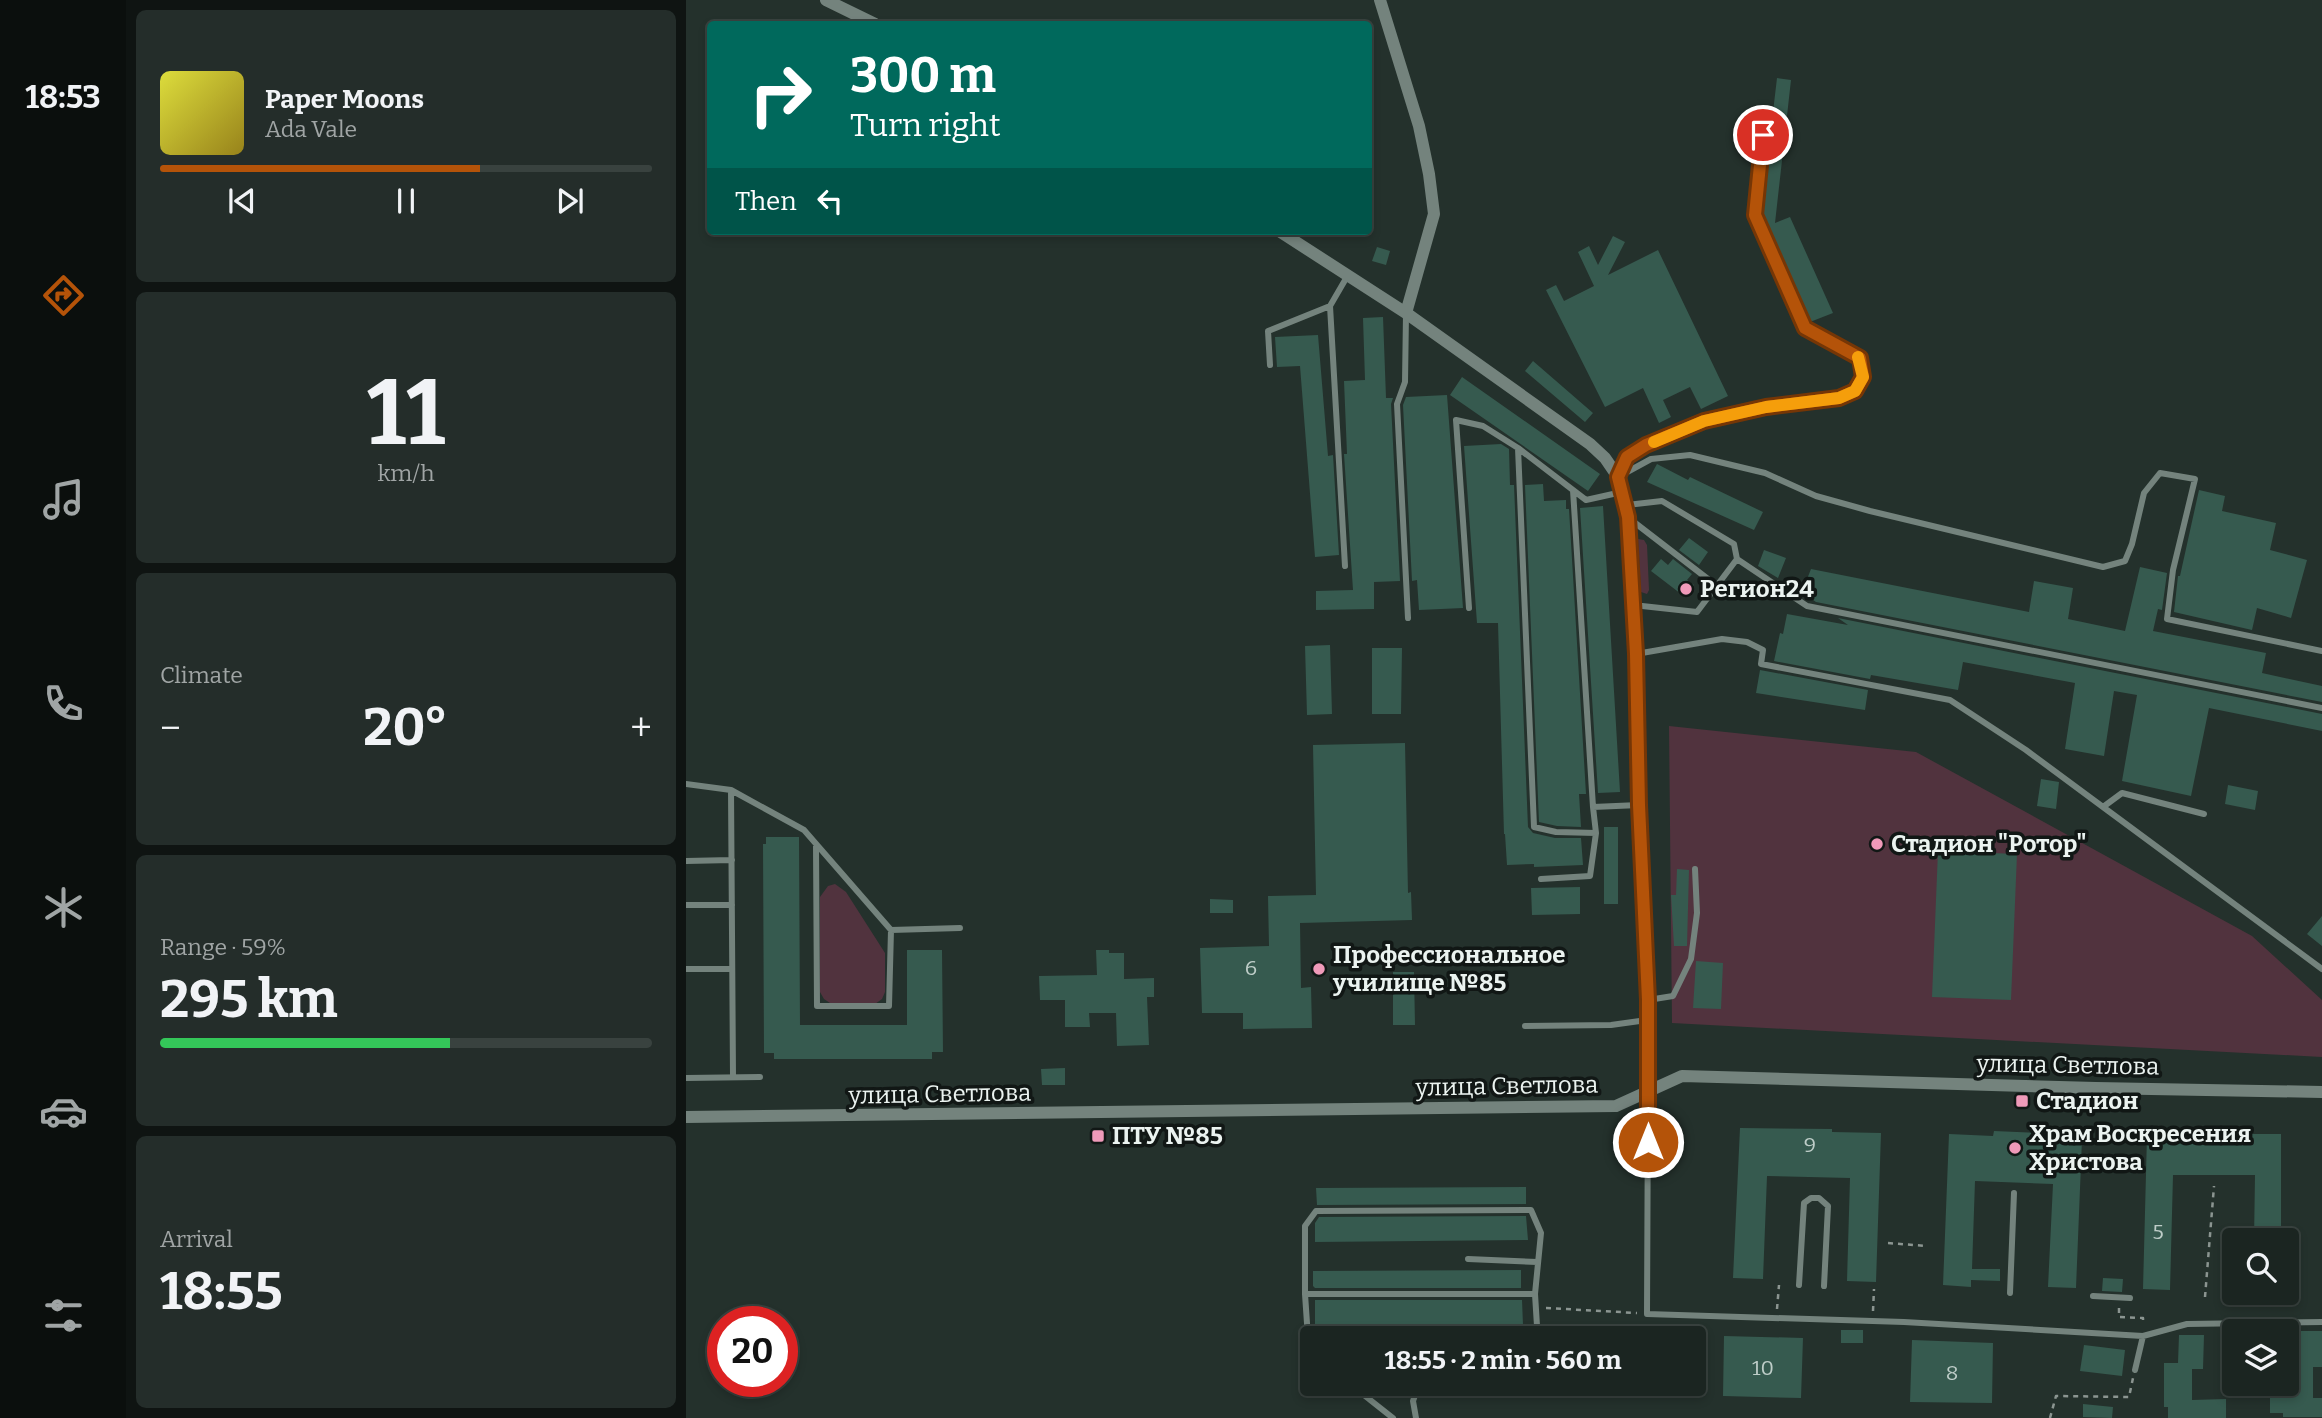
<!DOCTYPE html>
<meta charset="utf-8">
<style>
:root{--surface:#1b2521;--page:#242d2a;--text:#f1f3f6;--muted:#a0a5a5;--line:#39423f;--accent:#b45309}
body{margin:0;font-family:Bitter,serif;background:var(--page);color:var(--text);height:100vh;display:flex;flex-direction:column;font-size:26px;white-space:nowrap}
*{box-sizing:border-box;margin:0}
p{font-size:23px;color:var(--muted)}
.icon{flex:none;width:38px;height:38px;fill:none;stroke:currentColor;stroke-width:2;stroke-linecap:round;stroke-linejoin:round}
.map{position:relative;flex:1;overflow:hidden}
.sheet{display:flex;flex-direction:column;gap:10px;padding:10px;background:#0f1412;width:560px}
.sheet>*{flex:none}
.hud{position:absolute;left:21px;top:21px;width:665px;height:214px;border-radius:7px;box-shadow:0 4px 10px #0003,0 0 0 2px var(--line);background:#00695c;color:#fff;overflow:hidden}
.buttons{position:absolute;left:1536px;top:1228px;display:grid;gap:14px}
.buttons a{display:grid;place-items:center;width:77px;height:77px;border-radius:7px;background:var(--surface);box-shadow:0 4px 10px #0003,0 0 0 2px var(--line);font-size:35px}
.speed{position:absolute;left:21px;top:1306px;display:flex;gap:14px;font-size:35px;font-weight:700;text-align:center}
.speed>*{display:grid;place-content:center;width:91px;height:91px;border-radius:50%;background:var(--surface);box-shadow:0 4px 10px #0003,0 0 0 2px var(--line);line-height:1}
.speed .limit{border:10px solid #d22;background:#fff;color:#111}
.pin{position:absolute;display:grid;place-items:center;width:60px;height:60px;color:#fff;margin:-30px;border:4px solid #fff;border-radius:50%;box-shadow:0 2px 7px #0007}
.me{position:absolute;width:77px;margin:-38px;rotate:0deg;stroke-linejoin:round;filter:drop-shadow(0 0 5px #0008)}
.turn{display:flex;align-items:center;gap:24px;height:147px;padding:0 28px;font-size:32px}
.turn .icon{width:91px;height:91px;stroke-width:2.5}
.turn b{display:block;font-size:49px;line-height:60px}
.then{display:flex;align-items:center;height:66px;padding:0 28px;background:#0003;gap:14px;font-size:26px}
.big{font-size:52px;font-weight:700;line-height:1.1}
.sheet .widget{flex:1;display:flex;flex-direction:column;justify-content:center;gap:10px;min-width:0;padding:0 24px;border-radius:10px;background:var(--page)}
.sheet .dial{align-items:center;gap:0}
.dial b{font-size:91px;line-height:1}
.song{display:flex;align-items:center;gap:21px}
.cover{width:84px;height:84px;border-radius:10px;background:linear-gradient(135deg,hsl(60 70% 55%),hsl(50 70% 35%))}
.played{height:7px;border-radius:4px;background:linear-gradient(90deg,var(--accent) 65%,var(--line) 65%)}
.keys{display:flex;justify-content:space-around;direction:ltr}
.heat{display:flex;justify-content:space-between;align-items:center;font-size:38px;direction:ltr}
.charge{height:10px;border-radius:5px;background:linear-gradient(90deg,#34c759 59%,var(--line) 0)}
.trip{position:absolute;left:614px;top:1326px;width:406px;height:70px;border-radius:7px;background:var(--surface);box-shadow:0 4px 10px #0003,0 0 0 2px var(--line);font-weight:700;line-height:70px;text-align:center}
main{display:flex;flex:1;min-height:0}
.menu{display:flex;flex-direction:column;width:126px;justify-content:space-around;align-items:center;background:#0b0f0d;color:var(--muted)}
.menu .icon{width:49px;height:49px}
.menu .current{color:var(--accent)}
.menu b{font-size:32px;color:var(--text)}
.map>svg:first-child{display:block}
</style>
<main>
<nav class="menu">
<b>18:53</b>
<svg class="icon current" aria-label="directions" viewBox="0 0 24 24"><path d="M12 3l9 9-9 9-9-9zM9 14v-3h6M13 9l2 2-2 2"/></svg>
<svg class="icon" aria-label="music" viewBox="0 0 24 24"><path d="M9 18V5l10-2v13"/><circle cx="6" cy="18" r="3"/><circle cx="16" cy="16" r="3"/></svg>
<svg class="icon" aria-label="phone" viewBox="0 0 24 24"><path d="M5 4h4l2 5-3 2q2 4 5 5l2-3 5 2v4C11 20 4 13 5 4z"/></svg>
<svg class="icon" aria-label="climate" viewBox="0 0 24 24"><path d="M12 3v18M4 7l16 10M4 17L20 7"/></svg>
<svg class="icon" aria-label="car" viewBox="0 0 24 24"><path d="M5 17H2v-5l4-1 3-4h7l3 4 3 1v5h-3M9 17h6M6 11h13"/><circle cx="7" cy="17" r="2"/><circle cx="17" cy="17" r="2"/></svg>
<svg class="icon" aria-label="filters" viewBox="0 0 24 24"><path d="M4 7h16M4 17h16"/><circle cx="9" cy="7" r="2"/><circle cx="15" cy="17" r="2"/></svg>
</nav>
<section class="sheet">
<div class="widget">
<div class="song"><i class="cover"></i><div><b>Paper Moons</b><p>Ada Vale</p></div></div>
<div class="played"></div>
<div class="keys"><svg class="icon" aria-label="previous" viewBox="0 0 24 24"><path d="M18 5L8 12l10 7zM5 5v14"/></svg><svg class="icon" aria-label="pause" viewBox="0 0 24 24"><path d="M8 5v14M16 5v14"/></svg><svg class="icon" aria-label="next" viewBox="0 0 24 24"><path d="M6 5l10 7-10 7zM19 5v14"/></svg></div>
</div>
<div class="widget dial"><b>11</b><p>km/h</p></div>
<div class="widget"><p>Climate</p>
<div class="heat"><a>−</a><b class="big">20°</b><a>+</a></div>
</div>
<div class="widget"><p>Range · 59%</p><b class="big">295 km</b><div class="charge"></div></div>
<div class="widget"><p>Arrival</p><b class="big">18:55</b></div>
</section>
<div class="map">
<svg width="1636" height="1418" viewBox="0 0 1636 1418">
<rect width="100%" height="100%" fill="#24312c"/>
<path fill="#51333e" d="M952,539L958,540L961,545L963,590L961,594L955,592Z
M983,726L1230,752L1566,936L1636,1000V1057L986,1023Z
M149,884L160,892L199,953V992L196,999L189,1004L144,1003L138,999L134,992V897L142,886Z"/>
<path fill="#365a4f" d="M1091,78L1105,80L1089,223L1104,217L1147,313L1124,322L1075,214Z
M927,236L939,242L922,275L972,250L1042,396L1015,409L1004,387L977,400L985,417L973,423L957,388L919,407L860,290L870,285L878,301L908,286L892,252L903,246L912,265Z
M691,247L704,251L700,265L686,261Z
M697,317L700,398H707L705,404L714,581L688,582V609L630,610V591L667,590L658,454H661L658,381L679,380L677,318Z
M632,335L642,456L647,455L653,555L629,557L614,366L591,367L589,337Z
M847,361L907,413L899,422L839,371Z
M776,377L914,474L902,491L764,395Z
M761,395L777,608L733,610L731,580L726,581L717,405L720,397Z
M815,444L823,449L824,485H828L842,827L847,833L869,838H895L897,865L848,867V864L821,865L819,834H818L812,623H791L778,446Z
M971,464L1002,480L1004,477L1077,512L1068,530L961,482Z
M857,484L858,501L880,500V509H883L900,794H893L895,827L871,826L853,822L839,485Z
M1513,490L1539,496L1536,511L1590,523L1584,550L1621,560L1605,618L1571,608L1566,630L1488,612L1492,576H1494Z
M917,506L934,792L912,793L894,508Z
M1003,538L1022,552L1013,565L993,550Z
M1078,550L1100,558L1092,578L1072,566Z
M975,559L982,565L987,559L1006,574L1001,580L1008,585L999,597L965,571Z
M1454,567L1481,573L1476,610L1472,609L1467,631L1580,653L1576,673L1636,686V702L1130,602L1116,592L1125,569L1343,612L1348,581L1387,588L1382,619L1439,631Z
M1101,614L1162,625L1152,618L1636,714V731L1523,708L1505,796L1436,781L1451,695L1428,691L1418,756L1379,749L1389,683L1277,662L1272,690L1185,675L1184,679L1088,661L1094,633L1097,634Z
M644,645L646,714L621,715L619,646Z
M686,648H716L715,714H686Z
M1074,670L1182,690L1179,710L1070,693Z
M719,743L722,893L725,892L726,920L614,923L615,988L625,987L626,1028L557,1029V1013H516L514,948L583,946L582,896L630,895L627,745Z
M1355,779L1373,782L1370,809L1351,806Z
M1542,785L1572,791L1569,810L1539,804Z
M918,827H932V904H918Z
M80,837H113L114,1025H221V950H256L257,1052H246V1059H88V1053H78L77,844H80Z
M1252,851L1331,854L1325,1000L1246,997Z
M991,869L1003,870L1001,946H988L985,895H990Z
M894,887V914L846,915L845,888Z
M524,899L547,900V913H524Z
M1636,916V946L1621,934Z
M410,950H423V953H438V979L468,978V997H461L463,1045L431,1046L430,1013H403L404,1027H379V1000H354L353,976L411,975Z
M1010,961L1037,963L1035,1009L1007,1008Z
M707,972H728L729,1025H707Z
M379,1068V1085H356L355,1069Z
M1505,1127H1550V1134H1595V1241H1568L1569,1175H1487L1484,1290L1457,1289L1461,1135L1504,1136Z
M1054,1128L1146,1129V1132L1195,1133L1190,1282L1161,1281L1164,1178L1081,1176L1077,1279L1047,1278Z
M1308,1131L1351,1133V1137L1396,1139L1390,1288L1362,1287L1367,1184L1289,1181L1286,1269H1314V1281L1285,1280V1287L1257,1285L1263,1134L1307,1136Z
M840,1187V1204L631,1205L630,1188Z
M840,1216L842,1240L629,1242V1223L633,1217Z
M835,1270V1288H629L627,1286V1271Z
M1417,1278L1437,1279L1436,1292L1416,1291Z
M629,1300H836L837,1325H629Z
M1155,1330H1177V1343H1155Z
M1611,1331H1636V1367H1627V1398H1636V1417H1597V1413H1584V1398H1598V1384H1601V1360H1611Z
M1493,1335H1518L1517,1369H1506V1400L1540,1399V1418H1482V1407H1478V1363H1492Z
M1038,1336L1117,1338L1115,1398L1037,1396Z
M1226,1340L1307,1343L1306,1403L1224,1402Z
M1398,1345L1439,1350L1436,1376L1394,1371Z
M1397,1404L1427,1407L1426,1418L1397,1417Z"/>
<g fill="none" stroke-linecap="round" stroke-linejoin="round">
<path stroke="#8b9591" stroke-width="2.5" stroke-dasharray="5 5" stroke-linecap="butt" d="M1202,1243L1240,1246
M1519,1297L1528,1186
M860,1308L951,1313
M1433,1308V1317L1457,1318V1324
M1091,1309L1093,1285
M1187,1311L1188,1289
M1364,1418L1370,1396L1443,1397L1447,1378"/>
<path stroke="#74837d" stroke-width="6" d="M720,314L719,382L711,404L722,618
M584,365L582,331L644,306
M933,475L941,457L960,445L1018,421L1080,407L1152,398L1169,391L1177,377L1174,357L1120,328L1069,214L1081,109
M932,477L965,459L1004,455L1079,473L1130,496L1184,511L1417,567L1439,561L1446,544L1458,493L1474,473L1509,479L1487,570L1481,619L1636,651
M887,490L907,807
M941,505L976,501L1048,544L1051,559L1121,606L1636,708
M944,519L1031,586
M659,566L644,306L662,275
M947,605L1011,612L1051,559
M783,608L770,420L797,426L832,448
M950,654L1036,639L1061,642L1077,650L1075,664L1264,700L1340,750L1417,807L1436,793L1518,814
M0,784L45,790L118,830L205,930L274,928
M45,790L47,1076
M1417,807L1636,969
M910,833L870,832L848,827L832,448L900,500L936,492
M130,846L131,1006H203L205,930
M0,861L46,860
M855,879L904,876L910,833L907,807L953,805
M0,905H46
M0,969H46
M962,1000L987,996L1005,959L1011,913L1009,869
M839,1026L925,1025L961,1020
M0,1078L74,1077
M962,1092L961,1314L1218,1322L1457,1336L1501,1324L1636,1322
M782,1259L851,1262
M1113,1285L1118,1203L1125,1198H1133L1142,1206L1138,1286
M1324,1293L1328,1193
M619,1294H849
M1407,1296L1444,1298
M626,1343L622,1338L619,1294V1226L630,1211L845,1210L855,1233L849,1294L851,1326L845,1339
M1449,1370L1457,1336
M664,1384L707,1418
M730,1418L727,1401L733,1384"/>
<path stroke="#74837d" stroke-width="12" d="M140,0L189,24
M694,0L733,126L743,174L748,214L720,313
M593,231L720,313L904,444L919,458L932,477L942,517L950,654L953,805L962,1000V1090
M0,1117L930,1106L996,1076L1410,1088L1636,1092"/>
</g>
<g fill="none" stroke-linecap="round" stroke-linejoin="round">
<defs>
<path id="route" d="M962,1142V1000L953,805L950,654L942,517L932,477L941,457L960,445L1018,421L1080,407L1153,398L1169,391L1177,377L1174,358L1119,328L1069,215L1077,135"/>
</defs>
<use href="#route" stroke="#753606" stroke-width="18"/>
<use href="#route" stroke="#b45309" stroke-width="12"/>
<path stroke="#f59e0b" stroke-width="12" d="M968,442L1018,421L1080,407L1153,398L1169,391L1177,377L1172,357"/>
</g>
<g fill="#ef9ab9" stroke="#111715" stroke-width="2.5">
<circle cx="1000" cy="589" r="7"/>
<circle cx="1191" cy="844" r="7"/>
<circle cx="633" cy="969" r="7"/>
<rect x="1329" y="1094" width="14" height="14" rx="3.5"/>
<rect x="405" y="1129" width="14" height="14" rx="3.5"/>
<circle cx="1329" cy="1148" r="7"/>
</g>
<g text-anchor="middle" stroke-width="7" stroke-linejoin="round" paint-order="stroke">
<g font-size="21" fill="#becdc8">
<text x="565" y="975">6</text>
<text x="1124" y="1152">9</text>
<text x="1472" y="1239">5</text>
<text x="1077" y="1375">10</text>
<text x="1266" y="1380">8</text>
</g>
<g font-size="24" font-weight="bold" fill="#ebf3f0" stroke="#111715" text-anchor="start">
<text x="1014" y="597">Регион24</text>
<text x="1205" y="852">Стадион "Ротор"</text>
<text x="647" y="963">Профессиональное<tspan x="647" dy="28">училище №85</tspan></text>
<text x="1350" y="1109">Стадион</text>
<text x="1343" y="1142">Храм Воскресения<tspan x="1343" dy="28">Христова</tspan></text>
<text x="426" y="1144">ПТУ №85</text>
</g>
<g font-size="24" fill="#ebf3f0" stroke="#111715">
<text transform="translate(1382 1065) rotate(1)" y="8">улица Светлова</text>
<text transform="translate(821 1086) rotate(-1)" y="8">улица Светлова</text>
<text transform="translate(254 1094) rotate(-1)" y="8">улица Светлова</text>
</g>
</g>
</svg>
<div class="buttons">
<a><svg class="icon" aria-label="search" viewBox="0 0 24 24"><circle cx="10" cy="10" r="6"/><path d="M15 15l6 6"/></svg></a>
<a><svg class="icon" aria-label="layers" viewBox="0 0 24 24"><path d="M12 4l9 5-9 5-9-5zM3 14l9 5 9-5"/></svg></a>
</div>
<div class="speed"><div class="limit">20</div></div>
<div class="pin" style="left:1077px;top:135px;background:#d93025"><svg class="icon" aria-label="arrive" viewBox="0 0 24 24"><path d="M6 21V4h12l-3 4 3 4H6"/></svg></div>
<svg class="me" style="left:962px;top:1142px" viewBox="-20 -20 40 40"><circle r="17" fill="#b45309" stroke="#fff" stroke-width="3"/><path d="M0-11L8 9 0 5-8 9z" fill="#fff"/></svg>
<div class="trip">18:55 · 2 min · 560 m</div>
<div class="hud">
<div class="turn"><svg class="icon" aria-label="right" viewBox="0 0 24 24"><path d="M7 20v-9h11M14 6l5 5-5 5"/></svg><div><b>300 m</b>Turn right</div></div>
<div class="then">Then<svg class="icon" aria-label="left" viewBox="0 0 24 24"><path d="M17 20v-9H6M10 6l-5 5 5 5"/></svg></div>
</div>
</div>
</main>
